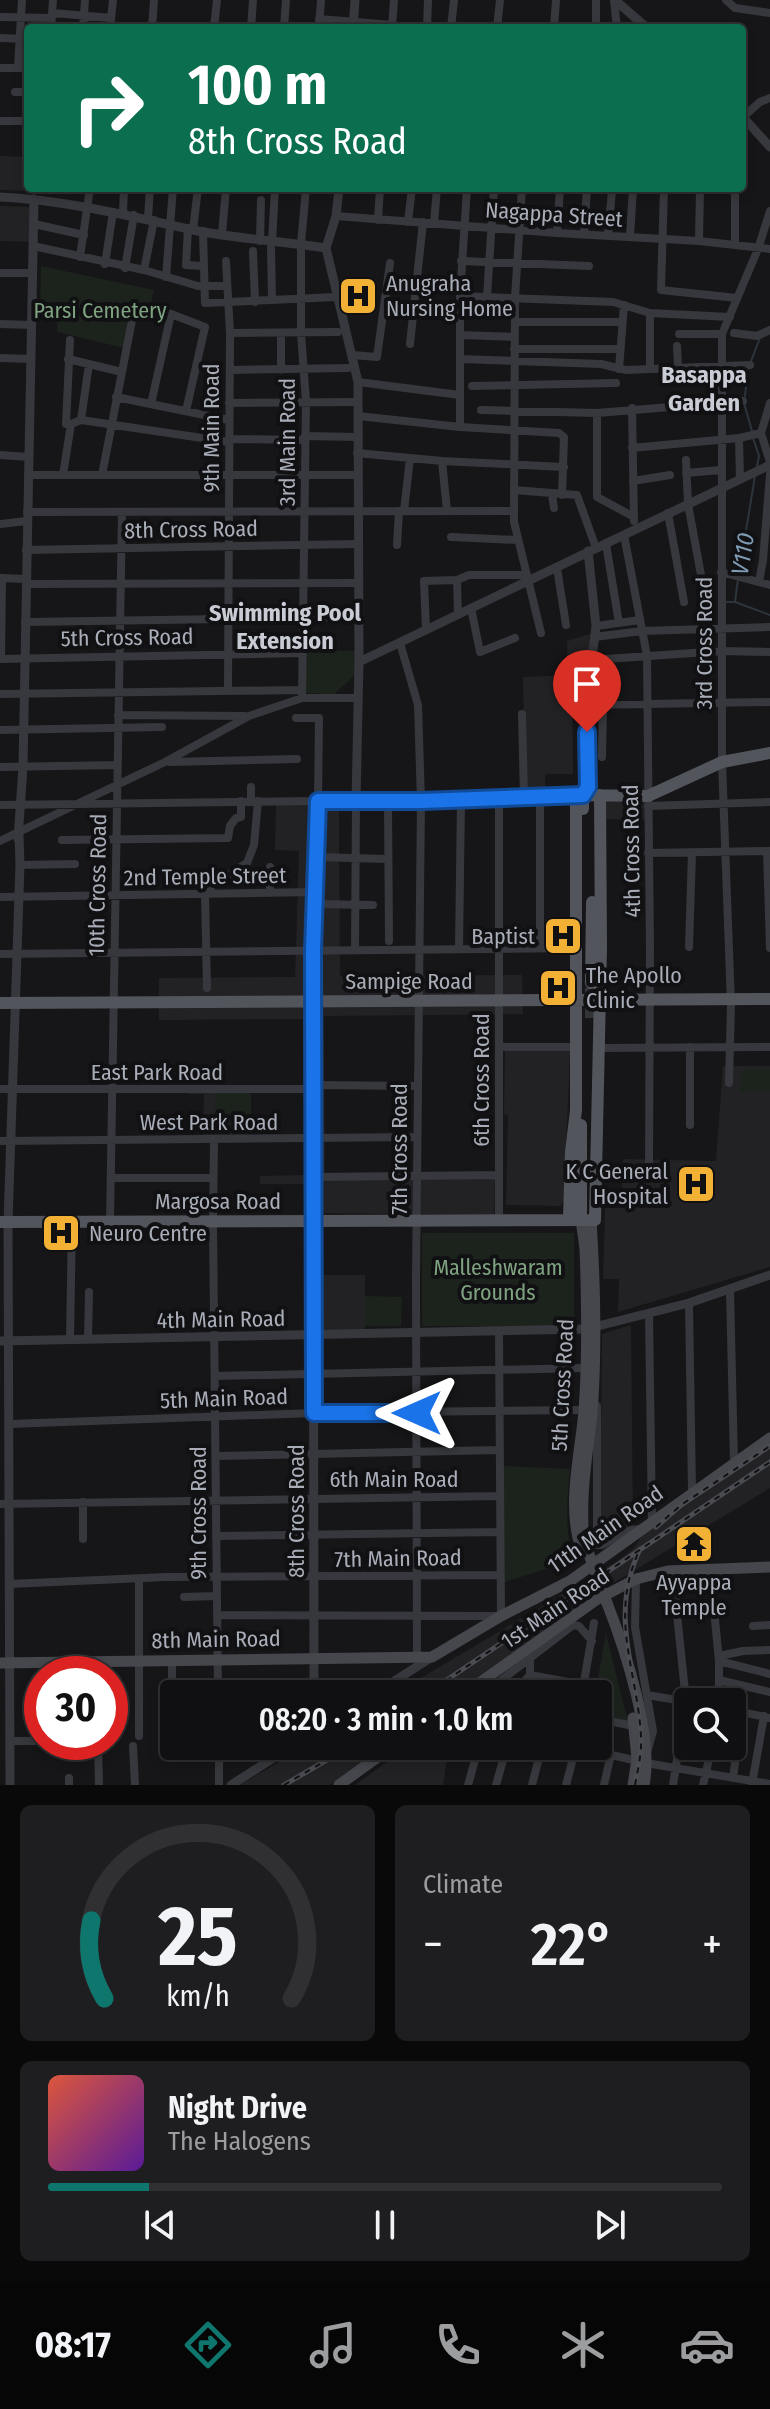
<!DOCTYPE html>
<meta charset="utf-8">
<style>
:root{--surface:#101012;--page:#1e1e20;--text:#f1f3f6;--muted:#9c9d9f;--line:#303032;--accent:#0f766e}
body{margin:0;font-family:"Fira Sans Condensed",sans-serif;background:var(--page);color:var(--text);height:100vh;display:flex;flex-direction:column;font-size:30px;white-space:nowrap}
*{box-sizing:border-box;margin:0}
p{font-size:26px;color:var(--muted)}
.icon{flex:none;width:44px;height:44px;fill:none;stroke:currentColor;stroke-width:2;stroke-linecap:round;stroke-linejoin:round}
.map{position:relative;height:1785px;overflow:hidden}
.details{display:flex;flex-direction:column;gap:20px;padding:20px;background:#09090a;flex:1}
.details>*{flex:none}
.banner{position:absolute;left:24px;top:24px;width:722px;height:168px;border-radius:8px;box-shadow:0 4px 12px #0003,0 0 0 2px var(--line);background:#0b6e4f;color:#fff;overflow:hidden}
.tools{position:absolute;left:674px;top:1688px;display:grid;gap:16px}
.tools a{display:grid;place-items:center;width:72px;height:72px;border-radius:8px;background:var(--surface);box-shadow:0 4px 12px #0003,0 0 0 2px var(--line);font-size:40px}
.speed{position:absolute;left:24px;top:1656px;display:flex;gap:16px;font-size:40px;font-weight:700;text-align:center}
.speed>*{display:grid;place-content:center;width:104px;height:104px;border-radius:50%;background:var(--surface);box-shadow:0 4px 12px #0003,0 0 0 2px var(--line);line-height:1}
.speed .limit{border:12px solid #d22;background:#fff;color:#111}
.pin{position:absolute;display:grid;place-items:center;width:68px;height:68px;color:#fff;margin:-82px -34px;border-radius:50% 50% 50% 0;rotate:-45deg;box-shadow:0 0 8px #0007}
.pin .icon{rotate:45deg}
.me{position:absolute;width:88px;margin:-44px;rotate:270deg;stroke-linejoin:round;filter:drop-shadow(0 0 6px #0008)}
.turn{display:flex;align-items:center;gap:28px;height:168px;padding:0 32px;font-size:36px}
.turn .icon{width:104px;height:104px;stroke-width:2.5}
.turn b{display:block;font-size:56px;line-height:68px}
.big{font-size:60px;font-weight:600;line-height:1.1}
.details .tile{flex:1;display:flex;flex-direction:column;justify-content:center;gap:12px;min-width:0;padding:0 28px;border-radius:12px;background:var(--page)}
.details .dial{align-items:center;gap:0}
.dial svg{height:208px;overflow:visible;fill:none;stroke:var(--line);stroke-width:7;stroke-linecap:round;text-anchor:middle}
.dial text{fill:var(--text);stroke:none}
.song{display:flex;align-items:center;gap:24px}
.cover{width:96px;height:96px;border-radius:12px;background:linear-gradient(135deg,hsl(10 70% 55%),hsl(270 70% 35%))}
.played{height:8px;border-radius:4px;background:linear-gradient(90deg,var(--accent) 15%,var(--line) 15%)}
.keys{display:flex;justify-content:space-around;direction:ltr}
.heat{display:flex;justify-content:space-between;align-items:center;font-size:44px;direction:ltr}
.details .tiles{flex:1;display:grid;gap:20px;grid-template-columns:1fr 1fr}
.tile:last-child{grid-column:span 2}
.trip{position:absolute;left:160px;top:1680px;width:452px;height:80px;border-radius:8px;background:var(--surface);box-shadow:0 4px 12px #0003,0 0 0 2px var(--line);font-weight:600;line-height:80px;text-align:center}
.menu{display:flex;height:128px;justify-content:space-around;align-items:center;background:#060607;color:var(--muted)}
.menu .icon{width:56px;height:56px}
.menu .on{color:var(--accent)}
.menu b{font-size:36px;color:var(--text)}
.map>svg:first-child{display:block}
</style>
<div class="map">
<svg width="770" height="1785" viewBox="0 0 770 1785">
<rect width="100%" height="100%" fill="#161618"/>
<path fill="#222225" d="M0,156L28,157V188H32V191L0,190Z
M0,206L32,207L31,242L0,241Z
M590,634L587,669L568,670L567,641Z
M572,675L573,774H545V791L525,792L523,677Z
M602,798H646V820L602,819Z
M276,804L339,805L340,976L522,975L523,1014L324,1016L325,1178H414V1214L304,1213V1184H260V1176L304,1175L303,1093L216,1092L215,1135H203L204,1094H188V1085L303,1086V1019L159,1020V978L295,977L299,851L275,850Z
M505,1050L570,1051L564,1199L561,1206L506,1205L508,1115L504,1114Z
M723,1066H770V1267L618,1312L619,1279H603L605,1208H621L623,1159L716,1161Z
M421,1178L495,1179L494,1215L421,1214Z
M316,1275H365V1330H316Z
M631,1325L633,1526L600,1541L602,1334Z
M770,1449V1488L589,1598L459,1694H394L616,1562L634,1548L647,1528Z
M307,1746H389L330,1785H239Z
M409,1746H449L443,1785H355Z"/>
<path fill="#1c231d" d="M41,266L154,290L150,306L135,303L124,348L57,332L58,311L40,310Z
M306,650L355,651V675L334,694L306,693Z
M740,1070H770V1092H740Z
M215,1092H251V1135H215Z
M422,1233H574V1326H422Z
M365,1296L402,1297L401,1326H365Z
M502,1466L570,1469C567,1501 564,1529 574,1560L502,1583Z
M606,1634L628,1722L598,1717V1694H595Z"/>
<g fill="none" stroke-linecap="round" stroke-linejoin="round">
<path stroke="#2c353c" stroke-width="2" d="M751,361L760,338
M745,396L748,367
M744,403L752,431
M753,438L759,456L757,466
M739,573L755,476
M727,602H735L770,615
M735,602L738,579"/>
<path stroke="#333438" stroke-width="12" stroke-dasharray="12 6" stroke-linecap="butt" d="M591,1018V983"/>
<path stroke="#37383d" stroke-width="8" d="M596,0V28
M614,0L617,28
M726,0L735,8L770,13
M53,13L111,18
M0,17L52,18
M319,19L392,25
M392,27L394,0
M51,28L53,0
M83,28L85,0
M110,28L113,0
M152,28L154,0
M214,28L217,0
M251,28L253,0
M284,28L286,0
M319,28L321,0
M427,28L428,0
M451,28L454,0
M497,28L500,0
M554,28L556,0
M0,38L28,39
M18,67L22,0
M0,68H28
M15,92H28
M743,117L760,102L770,98
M0,121H28
M522,188L515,298L514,522L541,633
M664,188L661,290L737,298
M735,188V244
M123,214L124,188
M336,216L557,233L699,241L770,249
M148,218L150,188
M378,220L380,188
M408,222L412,188
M434,223L437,188
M34,224L84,235
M188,228L186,265L203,266
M193,230L198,188
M203,231L205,303L336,297
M557,233L560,188
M222,234L226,188
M584,235L587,188
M608,236L612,190
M630,237L633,188
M260,241L261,200
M699,241L700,188
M272,242L275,188
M33,246L144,270L198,286H226
M271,248L272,299
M253,251L255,302
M80,257L90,188
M226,261L230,333L228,691
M461,261L589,266
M105,264L113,212
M125,268L134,215
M144,270L154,220
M0,273H33
M166,277L173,188
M460,296L613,302L650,313L730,317
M487,297L494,188
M650,313V369
M515,322H622
M0,324L31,325
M230,333L338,332
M281,333V370
M734,333L757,336L770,330
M679,334H722
M460,335L514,337
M70,340L66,424H71
M410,344L423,222
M677,346L678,367
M514,349H620
M352,355L377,357L390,263
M0,358L31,359
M68,359L122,372
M460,359L601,364L626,370L750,365
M619,369L624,305
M230,370L348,368
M358,382L460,395
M472,386L616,383
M116,397L229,420
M229,403L358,402
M151,404L171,314
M632,408L634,521
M481,410L597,413L743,401
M597,413V497L634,517
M358,416L460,427L559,433L564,437L562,495
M81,420L229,442
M460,427V296L467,188
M761,433L770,462
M305,436L358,437
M229,439L305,440
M632,448L739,438
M357,453L442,461L564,467
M0,455L28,457
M686,460L688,504L703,586
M442,461L447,511
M686,473L721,470
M28,475H357
M63,475L71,424L81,420L89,364
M102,475L135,305L171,314L205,327L186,411
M740,479L739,438L761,433L770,403
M633,481L670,475
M514,490L577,495L596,548
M552,494L554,508
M404,511L410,458
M27,512L514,511
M668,513L684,602
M0,524L27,521
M624,535L647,656L650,947L649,1169
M451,537L518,540
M606,544L618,617
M397,545L399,511
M26,550L357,544
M557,568L566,625
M721,572L770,585
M0,578L26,579
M457,580L458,615
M759,582L763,560L770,474
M26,584L357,583
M471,608L480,652L515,638
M25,622L358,617
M596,626L640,620
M426,630L424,581L457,580L469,575H527
M594,637L642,631L770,627
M400,643L418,705L421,801L416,1279L417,1657
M0,659L302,653
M1,659L2,578
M591,660L722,651L770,652
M0,694L302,690
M302,698L306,401L301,333V244L306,188
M586,705L770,702
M522,714L524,797
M118,715L245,716
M0,730L162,727
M602,757L603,705
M170,762L297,759
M0,767L117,765
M499,798V1219
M251,801V787
M388,801L389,941
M0,805L318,801L319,718H296
M648,806L770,802
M62,840L228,838L230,826L236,818L241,817V801
M0,841L165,762L249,716L302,698H358
M767,851L770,948
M648,853L770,851
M316,857L387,859
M20,865L75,864
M270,892V867
M205,893L207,988
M208,894L212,885L247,863L254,845L258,801
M0,897L315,892
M314,904L373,905
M689,947L692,853
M540,948V796
M459,949L461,799
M355,950L356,801
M0,954L577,948
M499,1047H576
M599,1048L770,1047
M729,1083L731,1004L722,762V334L758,249L770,211
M314,1085L418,1086
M0,1089H314
M690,1125V1047
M214,1140L213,1225L218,1694
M0,1141L417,1137
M314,1177L499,1175
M111,1178H213
M110,1222L122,512
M730,1290L734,1462
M689,1303L692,1491
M649,1314L652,1523
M70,1339L72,1222
M88,1339L89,1292
M215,1376L584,1368
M597,1406V1545H602L631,1530L640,1529
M9,1424L314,1413L584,1410
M216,1456L499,1450
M0,1504L500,1496
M216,1536L500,1532
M83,1539V1502
M710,1568L719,1661V1702
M636,1579L635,1627L653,1731L647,1753
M9,1584L166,1577L500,1575
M184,1597L217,1596
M217,1615L501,1616L499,1331
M753,1626L770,1625
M719,1656L743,1651L770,1650
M530,1658L573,1625L579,1626L592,1641
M172,1660V1692
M106,1661V1674
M719,1661L770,1674
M530,1675L584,1685
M719,1680L770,1692
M483,1694L530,1658V1675L513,1694
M582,1694L594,1623
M647,1695L689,1702
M732,1710L770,1718
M598,1719L634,1726
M139,1736V1579
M10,1741H42
M98,1742L99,1785
M133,1746L135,1785
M219,1746V1785
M573,1746L646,1763L770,1784
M69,1778V1785
M733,1778L742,1712
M752,1784L764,1716
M468,1785L479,1746
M496,1785L507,1746
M532,1785L542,1746
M566,1785L576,1747
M604,1785L611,1754
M673,1785L686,1701L675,1595
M703,1785L712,1746"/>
<path stroke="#37383d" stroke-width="9" d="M615,0L647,28
M353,28L355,0
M742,116L770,147
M339,188L336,216L326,248L358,382L359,662L356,801
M0,197C65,200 129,216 193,230C237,239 282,241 326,248
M588,551L596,626L586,705L590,790
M359,662L770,465
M18,839L23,767L34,199
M0,1341L586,1329L689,1303L770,1275
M314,1694L313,951L318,801H421L576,795H583L588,787
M374,1694L432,1657
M10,1785L8,1222L20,865L19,835
M231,1785L292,1746"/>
<path stroke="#45474d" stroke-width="11" d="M581,1218C582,1229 584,1239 585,1249C587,1302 588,1358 584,1411C580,1458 566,1506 582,1552
M583,1525C581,1487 588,1450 592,1413C597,1349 595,1283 591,1220
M607,1603C625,1649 654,1737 644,1785
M0,1663L432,1657L501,1616L570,1581L770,1438
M464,1694L596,1600L636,1579L668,1571L770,1567
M339,1785L393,1746
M633,1785L637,1759L633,1718"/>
<path stroke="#53555c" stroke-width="12" d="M583,809V795L648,796L722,762L770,753
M591,983L592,902
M0,1003L770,999
M569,1218L571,1152L576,1110V795
M581,1218V1125
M0,1222L595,1220L601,948L600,795"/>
<defs>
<path id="rail" d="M656,1527L681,1505L770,1446
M426,1694L770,1462
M284,1785L351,1746
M635,1785C638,1769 642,1752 641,1736C637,1668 608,1617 640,1549"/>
</defs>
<use href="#rail" stroke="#4a4c52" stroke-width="5"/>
<use href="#rail" stroke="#111113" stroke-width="2" stroke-dasharray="6" stroke-linecap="butt"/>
<path stroke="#45474d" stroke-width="11" d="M587,1549L607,1603"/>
</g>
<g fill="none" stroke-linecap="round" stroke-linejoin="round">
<defs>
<path id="route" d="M417,1413H314L313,951L318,801H421L583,795L588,787L587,732"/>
</defs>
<use href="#route" stroke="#114b97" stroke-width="20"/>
<use href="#route" stroke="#1a73e8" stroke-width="14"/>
</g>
<defs>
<symbol id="hospital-square" viewBox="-11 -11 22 22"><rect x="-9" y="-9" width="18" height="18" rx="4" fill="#f2b134" stroke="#111113"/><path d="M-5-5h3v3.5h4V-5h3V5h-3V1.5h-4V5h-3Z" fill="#111"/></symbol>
<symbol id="temple-square" viewBox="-11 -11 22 22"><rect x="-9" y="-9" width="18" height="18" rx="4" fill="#f2b134" stroke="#111113"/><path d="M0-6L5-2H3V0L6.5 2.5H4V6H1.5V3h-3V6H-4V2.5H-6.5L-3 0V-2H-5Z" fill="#111"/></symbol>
</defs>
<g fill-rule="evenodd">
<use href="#hospital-square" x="336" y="274" width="44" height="44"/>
<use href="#hospital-square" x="541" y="914" width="44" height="44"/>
<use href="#hospital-square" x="536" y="966" width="44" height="44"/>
<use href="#hospital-square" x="674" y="1162" width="44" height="44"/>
<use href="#hospital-square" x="39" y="1211" width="44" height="44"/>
<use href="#temple-square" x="672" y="1522" width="44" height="44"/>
</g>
<g text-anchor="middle" stroke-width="8" stroke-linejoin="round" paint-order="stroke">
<g font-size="22" fill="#a8adb8" stroke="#111113">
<text transform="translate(554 214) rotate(4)" y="8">Nagappa Street</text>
<text transform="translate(211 428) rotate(-90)" y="8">9th Main Road</text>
<text transform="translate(287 442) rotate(-90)" y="8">3rd Main Road</text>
<text transform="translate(191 529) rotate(-1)" y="8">8th Cross Road</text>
<text transform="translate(127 637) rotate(-1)" y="8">5th Cross Road</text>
<text transform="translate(704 643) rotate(-90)" y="8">3rd Cross Road</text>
<text transform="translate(631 851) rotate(-91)" y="8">4th Cross Road</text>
<text transform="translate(205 876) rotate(-1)" y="8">2nd Temple Street</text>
<text transform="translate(97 885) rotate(-89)" y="8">10th Cross Road</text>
<text x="409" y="989">Sampige Road</text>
<text x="157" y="1080">East Park Road</text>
<text transform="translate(481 1080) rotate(-90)" y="8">6th Cross Road</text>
<text x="209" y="1130">West Park Road</text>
<text transform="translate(399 1149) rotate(-90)" y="8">7th Cross Road</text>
<text x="218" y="1209">Margosa Road</text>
<text transform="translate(221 1319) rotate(-1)" y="8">4th Main Road</text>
<text transform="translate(562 1385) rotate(-87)" y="8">5th Cross Road</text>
<text transform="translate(224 1398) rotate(-2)" y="8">5th Main Road</text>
<text x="394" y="1487">6th Main Road</text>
<text transform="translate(296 1511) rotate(-90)" y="8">8th Cross Road</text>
<text transform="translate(198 1513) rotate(-90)" y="8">9th Cross Road</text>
<text transform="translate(605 1529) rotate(-35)" y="8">11th Main Road</text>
<text transform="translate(398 1558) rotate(-1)" y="8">7th Main Road</text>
<text transform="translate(555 1608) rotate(-34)" y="8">1st Main Road</text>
<text transform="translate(216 1639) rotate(-1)" y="8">8th Main Road</text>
</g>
<g font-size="22" fill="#a8adb8" stroke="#111113" text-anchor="start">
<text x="386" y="291">Anugraha<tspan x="386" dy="25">Nursing Home</tspan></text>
<text x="535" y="944" text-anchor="end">Baptist</text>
<text x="586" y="983">The Apollo<tspan x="586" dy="25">Clinic</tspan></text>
<text x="668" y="1179" text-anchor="end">K C General<tspan x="668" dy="25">Hospital</tspan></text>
<text x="89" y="1241">Neuro Centre</text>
<text x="694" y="1590" text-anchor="middle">Ayyappa<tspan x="694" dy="25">Temple</tspan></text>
</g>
<g font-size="22" fill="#7fa381" stroke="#111113">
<text x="100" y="318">Parsi Cemetery</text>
<text x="498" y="1275">Malleshwaram<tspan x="498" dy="25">Grounds</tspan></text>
</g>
<g font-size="24" font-weight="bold" fill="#c9ccd4" stroke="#111113">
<text x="704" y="383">Basappa<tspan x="704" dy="28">Garden</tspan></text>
<text x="285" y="621">Swimming Pool<tspan x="285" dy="28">Extension</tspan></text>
</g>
<g font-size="24" font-style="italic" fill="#7f9bb3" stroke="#111113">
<text transform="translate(743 554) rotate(-81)" y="8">V110</text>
</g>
</g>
</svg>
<div class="tools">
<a><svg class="icon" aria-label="search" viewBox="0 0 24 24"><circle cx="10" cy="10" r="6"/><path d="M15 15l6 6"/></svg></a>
</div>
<div class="speed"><div class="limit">30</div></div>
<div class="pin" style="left:587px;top:732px;background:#d93025"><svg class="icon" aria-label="arrive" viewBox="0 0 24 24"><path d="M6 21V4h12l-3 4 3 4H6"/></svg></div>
<svg class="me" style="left:417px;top:1413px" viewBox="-20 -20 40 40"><path d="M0-17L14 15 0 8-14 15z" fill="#1a73e8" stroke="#fff" stroke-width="4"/></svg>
<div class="trip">08:20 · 3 min · 1.0 km</div>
<div class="banner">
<div class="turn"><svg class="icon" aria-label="right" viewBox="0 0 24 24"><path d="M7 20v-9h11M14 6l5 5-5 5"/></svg><div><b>100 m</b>8th Cross Road</div></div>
</div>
</div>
<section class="details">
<div class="tiles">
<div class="tile dial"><svg viewBox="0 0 100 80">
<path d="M14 69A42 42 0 1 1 86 69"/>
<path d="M14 69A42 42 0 0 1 9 39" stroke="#0f766e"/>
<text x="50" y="56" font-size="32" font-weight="700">25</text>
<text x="50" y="72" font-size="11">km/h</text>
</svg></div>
<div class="tile"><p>Climate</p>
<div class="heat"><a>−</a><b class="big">22°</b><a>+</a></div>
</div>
<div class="tile">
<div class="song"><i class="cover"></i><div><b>Night Drive</b><p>The Halogens</p></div></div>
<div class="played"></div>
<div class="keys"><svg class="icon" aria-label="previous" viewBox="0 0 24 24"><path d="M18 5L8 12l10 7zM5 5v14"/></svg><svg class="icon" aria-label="pause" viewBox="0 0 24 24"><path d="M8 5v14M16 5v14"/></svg><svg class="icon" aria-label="next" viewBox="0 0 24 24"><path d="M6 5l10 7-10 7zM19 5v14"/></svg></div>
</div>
</div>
</section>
<nav class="menu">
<b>08:17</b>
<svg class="icon on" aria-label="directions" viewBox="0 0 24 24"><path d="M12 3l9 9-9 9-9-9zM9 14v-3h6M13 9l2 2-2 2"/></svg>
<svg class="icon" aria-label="music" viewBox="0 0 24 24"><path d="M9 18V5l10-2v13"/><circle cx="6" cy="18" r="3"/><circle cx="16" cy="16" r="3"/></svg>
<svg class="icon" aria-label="phone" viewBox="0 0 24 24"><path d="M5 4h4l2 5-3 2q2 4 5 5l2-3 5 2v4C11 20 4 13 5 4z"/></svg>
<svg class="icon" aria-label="climate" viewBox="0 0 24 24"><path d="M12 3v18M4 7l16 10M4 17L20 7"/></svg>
<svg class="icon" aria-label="car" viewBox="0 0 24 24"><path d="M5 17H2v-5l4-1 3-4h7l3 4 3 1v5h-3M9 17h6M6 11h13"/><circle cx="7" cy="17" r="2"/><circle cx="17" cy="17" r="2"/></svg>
</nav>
